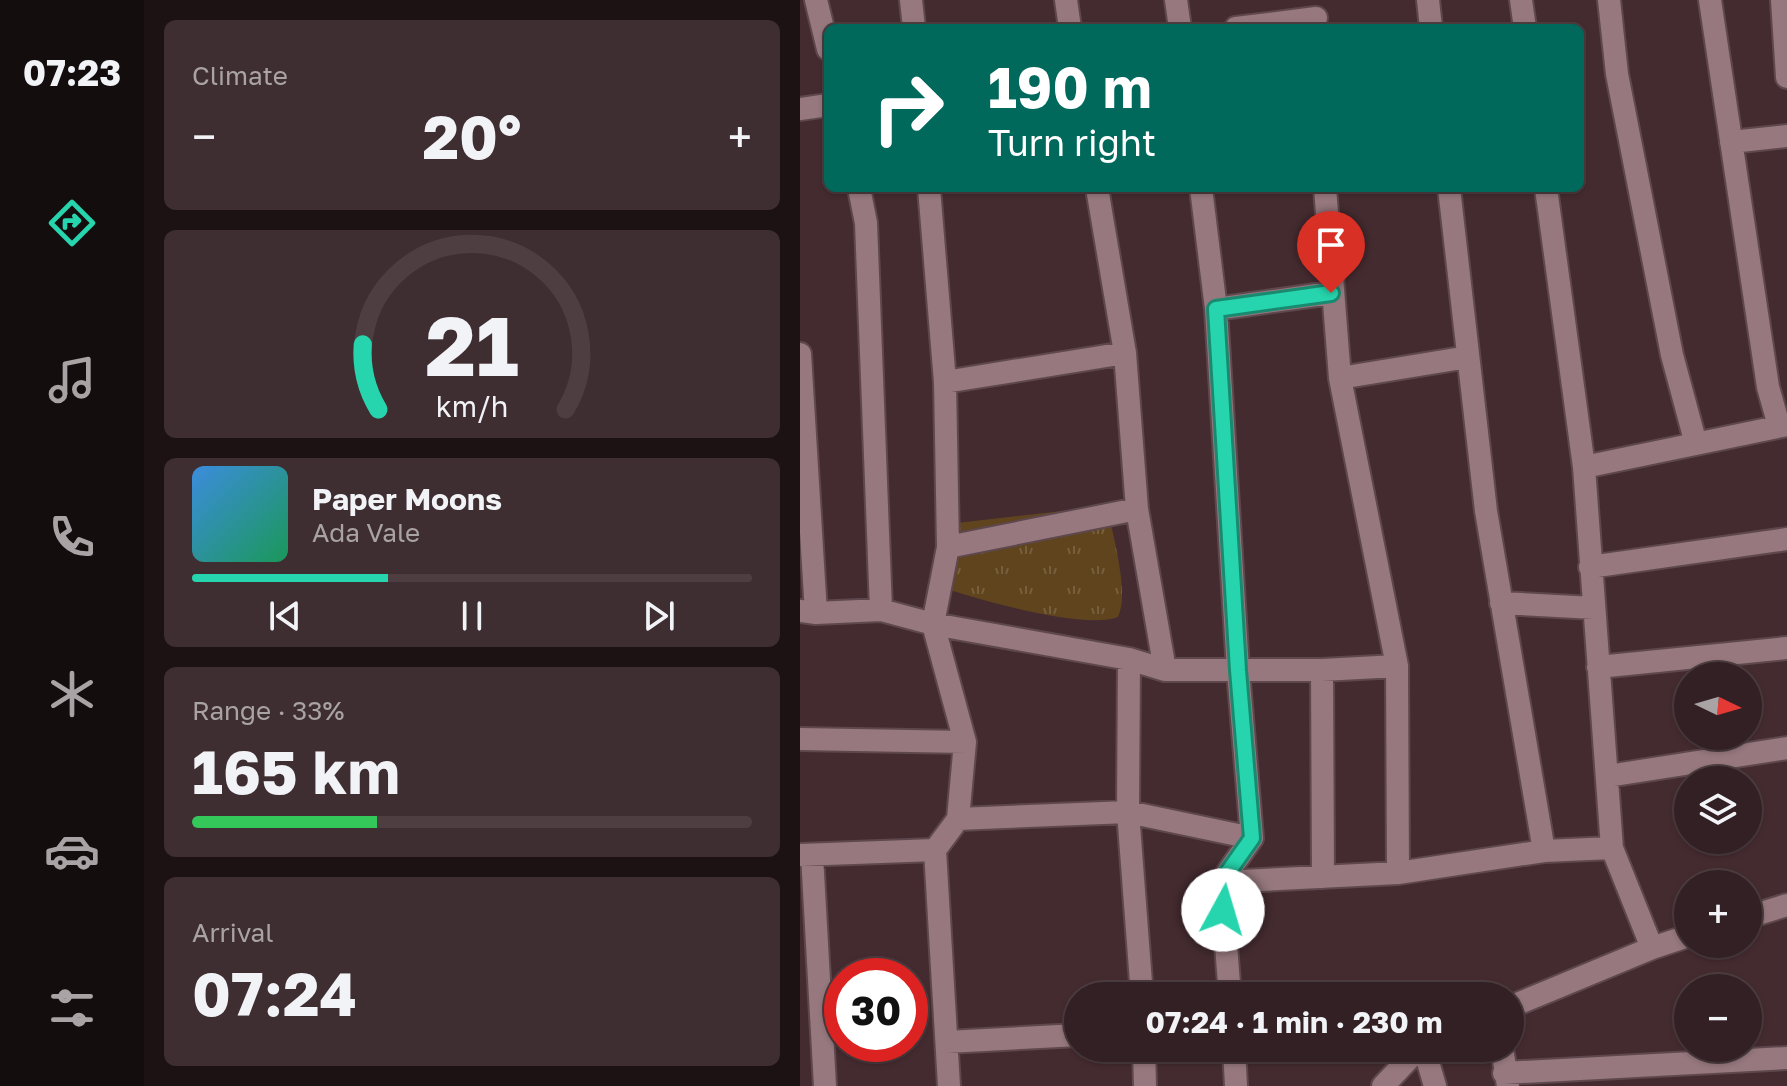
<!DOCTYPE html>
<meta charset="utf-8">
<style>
:root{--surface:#332024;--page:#3e2d31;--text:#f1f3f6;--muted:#a9a3a6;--line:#4e3e41;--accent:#26d5ad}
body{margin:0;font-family:"Golos Text",sans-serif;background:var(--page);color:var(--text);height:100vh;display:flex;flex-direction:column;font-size:30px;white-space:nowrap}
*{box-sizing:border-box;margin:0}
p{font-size:26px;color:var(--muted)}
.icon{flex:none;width:44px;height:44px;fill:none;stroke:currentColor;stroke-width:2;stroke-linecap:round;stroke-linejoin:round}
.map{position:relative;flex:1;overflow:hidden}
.details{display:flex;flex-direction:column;gap:20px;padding:20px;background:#1c1214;width:656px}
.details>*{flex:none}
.hud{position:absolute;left:24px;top:24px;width:760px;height:168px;border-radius:12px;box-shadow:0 2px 6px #0004,0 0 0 2px var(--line);background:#00695c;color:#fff;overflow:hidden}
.needle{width:52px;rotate:95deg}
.buttons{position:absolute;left:874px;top:662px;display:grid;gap:16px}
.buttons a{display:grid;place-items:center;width:88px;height:88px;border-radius:50%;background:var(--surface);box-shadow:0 2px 6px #0004,0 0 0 2px var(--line);font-size:40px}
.speed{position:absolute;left:24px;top:958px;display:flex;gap:16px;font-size:40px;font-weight:700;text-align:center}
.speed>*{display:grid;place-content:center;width:104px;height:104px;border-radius:50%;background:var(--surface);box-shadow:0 2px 6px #0004,0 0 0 2px var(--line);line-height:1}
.speed .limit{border:12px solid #d22;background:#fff;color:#111}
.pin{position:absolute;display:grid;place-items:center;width:68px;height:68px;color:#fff;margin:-82px -34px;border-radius:50% 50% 50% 0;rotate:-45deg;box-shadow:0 0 8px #0007}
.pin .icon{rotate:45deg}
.me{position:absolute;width:88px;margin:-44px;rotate:6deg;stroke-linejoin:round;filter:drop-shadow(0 0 6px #0008)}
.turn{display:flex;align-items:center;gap:28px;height:168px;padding:0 32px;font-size:36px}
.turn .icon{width:104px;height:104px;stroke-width:2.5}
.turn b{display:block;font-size:56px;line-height:68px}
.big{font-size:60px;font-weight:700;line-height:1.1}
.details .widget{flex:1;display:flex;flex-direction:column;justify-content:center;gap:12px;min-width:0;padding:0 28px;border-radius:12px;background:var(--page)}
.details .dial{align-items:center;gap:0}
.dial svg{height:208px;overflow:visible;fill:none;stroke:var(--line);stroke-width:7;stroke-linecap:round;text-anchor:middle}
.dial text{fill:var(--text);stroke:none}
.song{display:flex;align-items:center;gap:24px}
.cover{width:96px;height:96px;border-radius:12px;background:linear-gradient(135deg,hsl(210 70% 55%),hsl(150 70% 35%))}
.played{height:8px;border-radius:4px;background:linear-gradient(90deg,var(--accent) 35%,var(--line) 35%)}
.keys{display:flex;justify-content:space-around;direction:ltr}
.heat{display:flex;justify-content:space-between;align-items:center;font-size:44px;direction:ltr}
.charge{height:12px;border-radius:6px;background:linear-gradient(90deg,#34c759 33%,var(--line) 0)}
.trip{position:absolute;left:264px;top:982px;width:460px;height:80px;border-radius:40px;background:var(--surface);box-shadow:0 2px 6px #0004,0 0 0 2px var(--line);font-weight:700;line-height:80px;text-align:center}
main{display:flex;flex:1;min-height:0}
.dock{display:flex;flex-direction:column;width:144px;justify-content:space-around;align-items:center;background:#140d0e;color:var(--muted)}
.dock .icon{width:56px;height:56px}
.dock .on{color:var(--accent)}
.dock b{font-size:36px;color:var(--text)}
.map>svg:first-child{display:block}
</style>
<main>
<nav class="dock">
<b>07:23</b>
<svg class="icon on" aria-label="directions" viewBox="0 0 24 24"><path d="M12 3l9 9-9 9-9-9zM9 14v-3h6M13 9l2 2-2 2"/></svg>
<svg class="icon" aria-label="music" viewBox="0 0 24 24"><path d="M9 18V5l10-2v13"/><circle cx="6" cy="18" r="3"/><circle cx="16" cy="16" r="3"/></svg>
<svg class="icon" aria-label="phone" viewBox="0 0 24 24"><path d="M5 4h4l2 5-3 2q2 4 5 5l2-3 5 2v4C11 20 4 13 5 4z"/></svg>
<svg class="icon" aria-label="climate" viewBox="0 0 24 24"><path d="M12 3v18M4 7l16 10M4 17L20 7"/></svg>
<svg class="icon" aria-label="car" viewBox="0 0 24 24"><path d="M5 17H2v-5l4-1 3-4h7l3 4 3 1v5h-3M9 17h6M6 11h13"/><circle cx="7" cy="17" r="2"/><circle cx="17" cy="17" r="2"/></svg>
<svg class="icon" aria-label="filters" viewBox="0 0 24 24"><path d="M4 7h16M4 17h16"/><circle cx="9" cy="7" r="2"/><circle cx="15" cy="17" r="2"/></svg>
</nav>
<section class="details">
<div class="widget"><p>Climate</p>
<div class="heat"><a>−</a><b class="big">20°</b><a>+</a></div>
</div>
<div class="widget dial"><svg viewBox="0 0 100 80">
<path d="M14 69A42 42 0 1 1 86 69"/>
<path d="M14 69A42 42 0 0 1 8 44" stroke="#26d5ad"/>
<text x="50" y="56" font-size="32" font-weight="700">21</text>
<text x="50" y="72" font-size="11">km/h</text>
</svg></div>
<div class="widget">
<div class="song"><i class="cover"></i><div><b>Paper Moons</b><p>Ada Vale</p></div></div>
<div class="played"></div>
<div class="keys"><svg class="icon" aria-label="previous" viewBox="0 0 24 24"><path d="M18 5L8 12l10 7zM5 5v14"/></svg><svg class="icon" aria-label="pause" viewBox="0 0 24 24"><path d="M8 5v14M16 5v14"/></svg><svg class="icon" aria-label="next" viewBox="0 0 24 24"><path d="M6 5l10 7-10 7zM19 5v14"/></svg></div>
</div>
<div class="widget"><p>Range · 33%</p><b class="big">165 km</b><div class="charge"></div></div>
<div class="widget"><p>Arrival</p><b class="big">07:24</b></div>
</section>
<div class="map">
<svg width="987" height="1086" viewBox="0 0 987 1086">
<defs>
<pattern id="park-tufts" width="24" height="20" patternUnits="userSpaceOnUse" patternTransform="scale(2)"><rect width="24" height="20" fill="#60441d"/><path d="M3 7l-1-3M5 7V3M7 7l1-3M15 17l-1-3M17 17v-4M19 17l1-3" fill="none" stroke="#775f3e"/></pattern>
</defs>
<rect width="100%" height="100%" fill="#442b30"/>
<path fill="url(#park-tufts)" d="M307,506C312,533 330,592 318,617C286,630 185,601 150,590L148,524Z"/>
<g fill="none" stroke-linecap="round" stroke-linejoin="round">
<defs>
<path id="minor" d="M16,0L28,49
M111,0L114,28
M266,0L270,28
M376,0L380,28
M628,0L631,28
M721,0L725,28
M809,0L817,74L872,355L896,444
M910,0L968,387L979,426
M436,28L516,18
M0,109L28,105
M931,142L987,136
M59,188L66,223L81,610
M129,188L145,382L148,547L133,624L165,742L158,819
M297,188L325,353L337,509L365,670
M401,188L416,309L438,670L452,838L421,882L430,996
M525,188L540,378L597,666L598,873
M649,188L686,511L744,851
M746,188L784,467L812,848L852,948
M416,309L531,293
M0,354L16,613
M540,378L668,357
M145,382L325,353
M784,467L987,425
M148,547L337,509
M790,567L987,539
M701,603L794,608
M0,611L16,613L81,610L133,624L329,659L365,670H522L597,666
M329,659L328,812L342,996
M798,667L987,648
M522,670L523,877
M0,739L165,742
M808,776L987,748
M135,850L149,1086
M0,855L135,850L158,819L328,812L452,838
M12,855L25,1086
M421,882L598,873L744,851L812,848
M948,917L987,905
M710,1007L852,948L888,936
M147,1042L278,1035
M344,1048L345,1086
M434,1048L436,1086
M624,1048L635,1086
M702,1048L708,1086
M704,1073L987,1058
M583,1086L619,1048"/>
<path id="tertiary" d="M982,0L987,77"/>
</defs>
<use href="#minor" stroke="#5e484d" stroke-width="26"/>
<use href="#tertiary" stroke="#5e484d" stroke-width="26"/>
<use href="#minor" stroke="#96787e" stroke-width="22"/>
<use href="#tertiary" stroke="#96787e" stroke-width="22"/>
</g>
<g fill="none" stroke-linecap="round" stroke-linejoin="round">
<defs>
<path id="route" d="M423,910L421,882L452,838L438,670L416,309L531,293"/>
</defs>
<use href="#route" stroke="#198a70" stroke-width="20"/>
<use href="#route" stroke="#26d5ad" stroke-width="14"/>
</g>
</svg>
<div class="buttons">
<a><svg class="needle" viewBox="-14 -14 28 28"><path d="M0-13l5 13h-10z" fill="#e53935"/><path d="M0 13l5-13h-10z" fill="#a9a3a6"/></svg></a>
<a><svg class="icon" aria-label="layers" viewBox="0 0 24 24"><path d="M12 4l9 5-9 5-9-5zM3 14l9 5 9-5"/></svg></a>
<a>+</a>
<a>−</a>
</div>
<div class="speed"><div class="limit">30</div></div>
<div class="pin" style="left:531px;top:293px;background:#d93025"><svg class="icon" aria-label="arrive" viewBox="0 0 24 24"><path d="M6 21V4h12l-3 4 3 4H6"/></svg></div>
<svg class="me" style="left:423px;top:910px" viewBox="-20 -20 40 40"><circle r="19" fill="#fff"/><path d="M0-13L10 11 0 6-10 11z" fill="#26d5ad"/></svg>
<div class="trip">07:24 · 1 min · 230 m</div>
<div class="hud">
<div class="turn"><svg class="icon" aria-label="right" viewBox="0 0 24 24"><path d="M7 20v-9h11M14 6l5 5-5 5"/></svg><div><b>190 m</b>Turn right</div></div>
</div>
</div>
</main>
